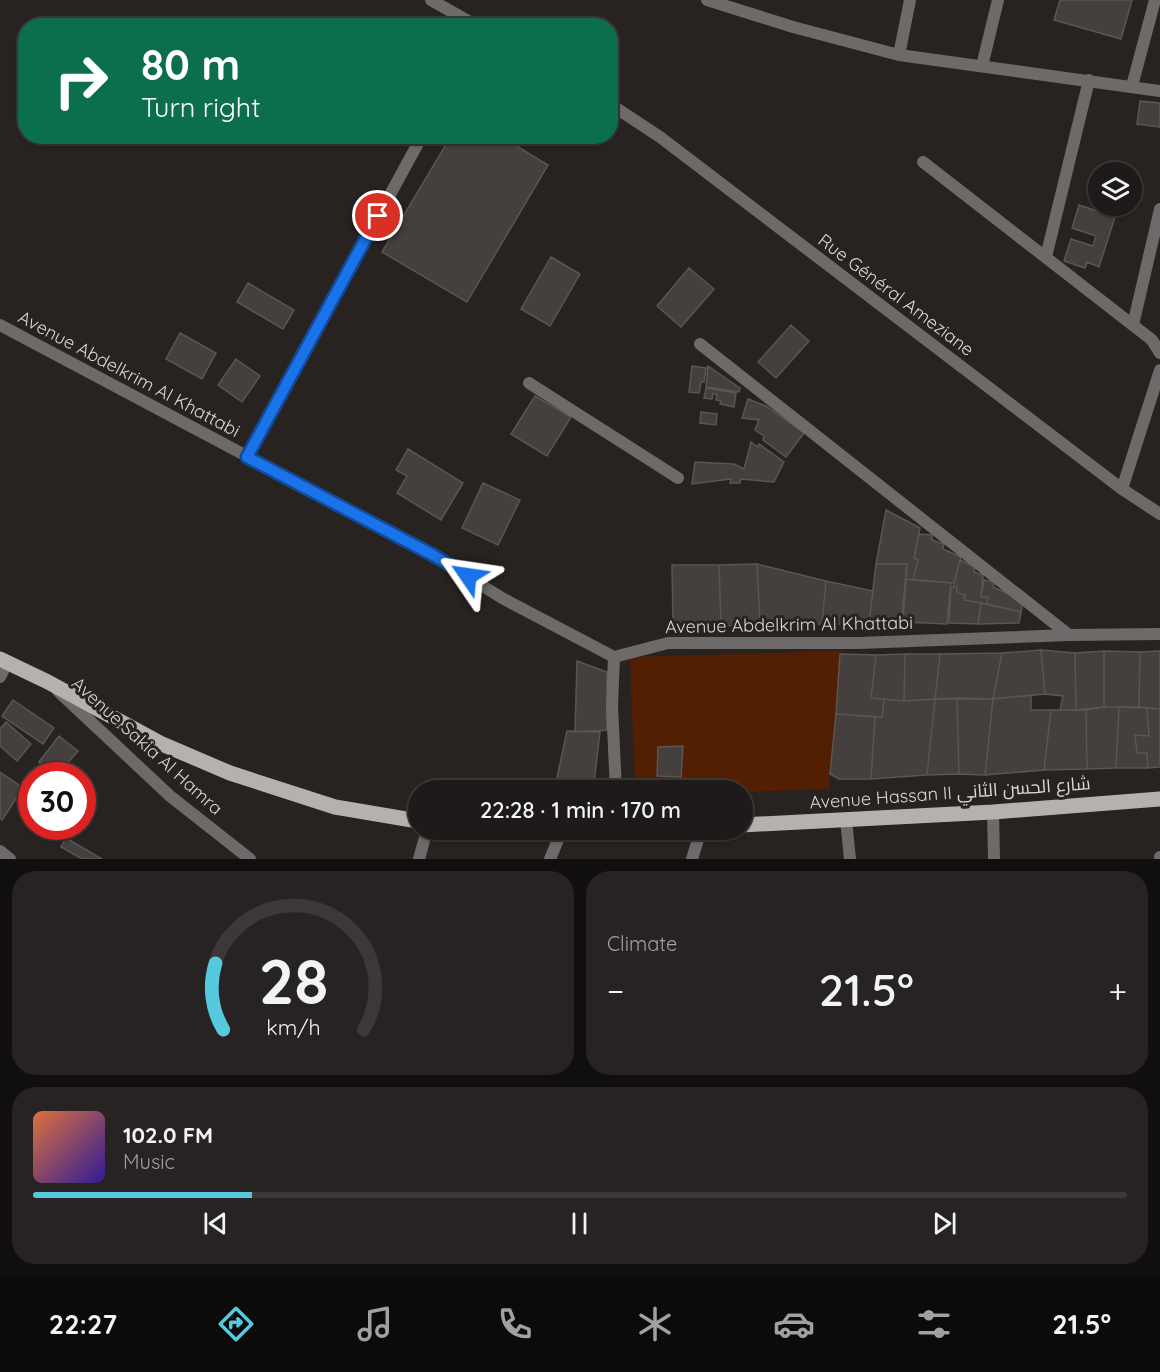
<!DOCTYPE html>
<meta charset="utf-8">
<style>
:root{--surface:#1e1a19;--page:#262322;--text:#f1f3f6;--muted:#a1a1a2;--line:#3c3838;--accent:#55cadf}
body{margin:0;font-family:Quicksand,Cairo,sans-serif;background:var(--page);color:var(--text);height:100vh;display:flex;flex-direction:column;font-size:22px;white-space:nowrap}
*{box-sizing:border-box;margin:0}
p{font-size:20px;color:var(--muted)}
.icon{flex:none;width:33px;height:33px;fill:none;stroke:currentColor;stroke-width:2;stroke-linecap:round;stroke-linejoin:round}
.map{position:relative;height:859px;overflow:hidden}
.drawer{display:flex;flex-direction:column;gap:12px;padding:12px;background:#100e0e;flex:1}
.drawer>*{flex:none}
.banner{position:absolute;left:18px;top:18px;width:600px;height:126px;border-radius:24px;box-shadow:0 2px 4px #0004,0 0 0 2px var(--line);background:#0b6e4f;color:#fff;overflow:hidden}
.fabs{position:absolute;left:1088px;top:162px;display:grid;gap:12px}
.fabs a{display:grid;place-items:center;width:54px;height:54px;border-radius:50%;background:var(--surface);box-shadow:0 2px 4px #0004,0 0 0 2px var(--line);font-size:30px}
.speed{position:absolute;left:18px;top:762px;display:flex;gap:12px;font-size:30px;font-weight:700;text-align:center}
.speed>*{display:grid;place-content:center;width:78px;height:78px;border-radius:50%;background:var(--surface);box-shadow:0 2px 4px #0004,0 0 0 2px var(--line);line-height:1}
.speed .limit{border:9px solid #d22;background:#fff;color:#111}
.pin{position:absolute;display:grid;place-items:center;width:51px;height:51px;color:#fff;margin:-26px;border:3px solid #fff;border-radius:50%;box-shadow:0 2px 6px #0007}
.me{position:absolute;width:66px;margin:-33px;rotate:302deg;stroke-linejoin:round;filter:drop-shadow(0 0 4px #0008)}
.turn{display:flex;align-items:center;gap:21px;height:126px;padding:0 24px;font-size:27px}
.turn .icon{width:78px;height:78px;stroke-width:2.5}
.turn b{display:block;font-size:42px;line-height:51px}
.big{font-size:45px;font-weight:600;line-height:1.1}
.drawer .widget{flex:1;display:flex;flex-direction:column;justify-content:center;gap:9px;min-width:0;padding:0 21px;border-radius:24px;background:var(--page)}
.drawer .dial{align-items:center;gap:0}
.dial svg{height:156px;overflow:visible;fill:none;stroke:var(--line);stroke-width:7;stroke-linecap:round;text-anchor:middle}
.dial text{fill:var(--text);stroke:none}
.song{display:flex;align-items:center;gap:18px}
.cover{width:72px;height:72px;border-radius:9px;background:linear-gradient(135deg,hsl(20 70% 55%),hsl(250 70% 35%))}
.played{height:6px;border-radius:3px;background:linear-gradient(90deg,var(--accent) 20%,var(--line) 20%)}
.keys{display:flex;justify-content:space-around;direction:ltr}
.heat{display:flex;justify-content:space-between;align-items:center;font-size:33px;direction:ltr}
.drawer .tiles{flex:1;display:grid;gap:12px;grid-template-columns:1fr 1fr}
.widget:last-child{grid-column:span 2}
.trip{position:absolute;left:408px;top:780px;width:345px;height:60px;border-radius:30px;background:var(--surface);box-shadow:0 2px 4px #0004,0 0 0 2px var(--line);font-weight:600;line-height:60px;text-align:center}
.tab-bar{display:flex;height:96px;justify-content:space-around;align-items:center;background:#0c0a0a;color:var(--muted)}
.tab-bar .icon{width:42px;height:42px}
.tab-bar .active{color:var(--accent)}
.tab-bar b{font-size:27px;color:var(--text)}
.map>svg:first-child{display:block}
</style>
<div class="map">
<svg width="1160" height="859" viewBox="0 0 1160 859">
<rect width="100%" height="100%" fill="#282321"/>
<path fill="#531f03" d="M841,651L829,789L743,792L635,790L630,657Z"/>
<path fill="#453f3d" stroke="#5b5553" stroke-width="1.5" d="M1060,0H1132L1121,39L1054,20Z
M1140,101L1160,103V127L1137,124Z
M451,136H500L548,165L467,302L382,252Z
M1079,205L1115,217L1099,267L1087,262L1085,268L1064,261L1071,239L1093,246L1096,236L1072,228Z
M551,257L580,274L550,326L521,309Z
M689,268L714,289L681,327L657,306Z
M248,283L294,310L283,329L237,302Z
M791,325L809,341L776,378L758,362Z
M180,333L216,353L202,379L166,359Z
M236,359L260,376L242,402L218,385Z
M692,366L706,368L704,382H701L699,393L689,392Z
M708,366L740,388L739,392L706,387Z
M706,388L736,393L734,407L720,404L721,401L716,400L717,394H713L712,399L704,398Z
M535,396L571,417L547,456L511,434Z
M748,399L766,406L804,433L786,457L763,440L764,436L755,430L759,420L742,418Z
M701,412L717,414L716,425L700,423Z
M751,442L758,447L759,444L784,462L774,482L741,479L740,483H730L731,479L692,484L695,462L734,464L744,469Z
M408,449L463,483L441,520L397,493L407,476L396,470Z
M483,483L520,500L498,545L462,528Z
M886,510L920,528L914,558L918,560L913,580L906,579L907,564H876Z
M919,534L932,535V540L944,544L943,549L961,557L954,583L913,580L918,560L914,558Z
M960,560L975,567L974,572L983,575L981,597H988L987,604L964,600L965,595L957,593V587H953Z
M757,564L760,625L721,626L719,565Z
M757,564L826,581L822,624L760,625Z
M876,564H907L901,623L869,624Z
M672,565H719L721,626L673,627Z
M906,579L951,583L947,624L903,622Z
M984,580L995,582L993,587L1023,601L1021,612L987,604L988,597H981Z
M826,581L873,591L869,624H822Z
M951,587H957V593L965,595L964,600L981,603L978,624L949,623Z
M981,603L1021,612L1019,623L978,624Z
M1041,650L1045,694L993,699L1002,653Z
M1041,650L1075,653L1076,710H1060L1063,696L1045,694Z
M1104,651V707L1076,710L1075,653Z
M1104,651L1140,652L1139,707H1104Z
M1160,651V709L1139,707L1140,652Z
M1002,653L993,699H935L940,654Z
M840,654L876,655L871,698L884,699L882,717L836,714Z
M905,654L904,701L871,698L876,655Z
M905,654H940L935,699L904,701Z
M577,661L607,672V730L575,732Z
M1031,695V710H1051L1044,770L985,775L993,699Z
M957,698L959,774L927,775L935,699Z
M957,698L993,699L985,775L959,774Z
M884,699L904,701L935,699L927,775L871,779L875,717H882Z
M13,700L54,728L43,744L2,716Z
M1104,707H1119L1116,768L1087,769L1086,710Z
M1119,707L1147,708L1149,736L1135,735L1137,753H1147L1148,768H1116Z
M1147,708L1160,709V767L1148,768L1147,753H1137L1135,735L1149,736Z
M1051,710H1086L1087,769L1044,770Z
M836,714L875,717L871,779H839L830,774Z
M6,722L31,744L17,761L0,746V729Z
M567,731L600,732L594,783L555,787Z
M59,736L78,751L56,776L39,762Z
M683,746L681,777L657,776L658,747Z
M0,772L23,788L2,820L0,818Z
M66,838L102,859H82L61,847Z"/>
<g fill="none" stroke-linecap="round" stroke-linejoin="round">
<path stroke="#6d6a69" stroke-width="12" d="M431,0L477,26
M707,0L793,27L899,55L1160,91
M899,55L910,0
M982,66L998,0
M1132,86L1155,0
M610,104L660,137L1122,489L1160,514
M923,162L1152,340L1160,353
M1046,257L1089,80
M0,325L433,555L502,598L614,657L668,643H859L1069,635L1160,634
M1133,325L1160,209
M700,344L1069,635
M529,383L678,478
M247,457L422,136
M1122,489L1160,370
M614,657L612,706L616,790
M0,677L7,663
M58,691L170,796L250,859
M993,812L994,859
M846,820L850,859
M0,851L10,859
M419,859L427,830
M550,859L562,830
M692,859L701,830
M1160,859V857"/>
<path stroke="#b6b1ae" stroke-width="15" d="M0,659L48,682L162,744L230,773L335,807L418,821
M742,825L993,812L1160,799"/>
</g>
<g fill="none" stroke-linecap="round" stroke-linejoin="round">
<defs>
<path id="route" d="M378,216L247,457L433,555L468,576"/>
</defs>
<use href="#route" stroke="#114b97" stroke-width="15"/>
<use href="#route" stroke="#1a73e8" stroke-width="10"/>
</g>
<g text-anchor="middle" stroke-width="6" stroke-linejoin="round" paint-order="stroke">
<g font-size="18" fill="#dcd8d7" stroke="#282321">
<text transform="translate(896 295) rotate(37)" y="6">Rue Général Ameziane</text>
<text transform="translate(129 374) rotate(28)" y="6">Avenue Abdelkrim Al Khattabi</text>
<text transform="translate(789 625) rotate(-1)" y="6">Avenue Abdelkrim Al Khattabi</text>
<text transform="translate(147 746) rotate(42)" y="6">Avenue Sakia Al Hamra</text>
<text transform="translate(950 793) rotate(-4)" y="6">Avenue Hassan II شارع الحسن الثاني</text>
</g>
</g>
</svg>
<div class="fabs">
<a><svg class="icon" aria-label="layers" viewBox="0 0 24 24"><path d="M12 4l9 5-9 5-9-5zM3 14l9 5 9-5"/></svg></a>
</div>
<div class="speed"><div class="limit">30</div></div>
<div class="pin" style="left:378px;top:216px;background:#d93025"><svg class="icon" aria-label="arrive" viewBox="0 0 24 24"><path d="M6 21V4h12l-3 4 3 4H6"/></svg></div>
<svg class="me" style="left:468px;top:576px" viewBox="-20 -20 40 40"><path d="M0-17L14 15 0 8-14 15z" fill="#1a73e8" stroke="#fff" stroke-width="4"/></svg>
<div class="trip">22:28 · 1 min · 170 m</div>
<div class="banner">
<div class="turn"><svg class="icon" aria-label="right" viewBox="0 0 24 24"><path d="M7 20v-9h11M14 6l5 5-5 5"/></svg><div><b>80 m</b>Turn right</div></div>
</div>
</div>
<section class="drawer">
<div class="tiles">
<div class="widget dial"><svg viewBox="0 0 100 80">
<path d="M14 69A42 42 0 1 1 86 69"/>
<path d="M14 69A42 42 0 0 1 10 35" stroke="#55cadf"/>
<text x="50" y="56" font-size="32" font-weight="700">28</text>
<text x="50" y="72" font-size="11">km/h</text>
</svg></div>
<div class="widget"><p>Climate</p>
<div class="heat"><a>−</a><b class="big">21.5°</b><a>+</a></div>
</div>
<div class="widget">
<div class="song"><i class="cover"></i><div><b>102.0 FM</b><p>Music</p></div></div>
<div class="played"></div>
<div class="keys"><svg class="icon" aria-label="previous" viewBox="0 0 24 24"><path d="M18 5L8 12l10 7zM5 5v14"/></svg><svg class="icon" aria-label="pause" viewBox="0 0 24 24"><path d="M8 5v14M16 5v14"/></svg><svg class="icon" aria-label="next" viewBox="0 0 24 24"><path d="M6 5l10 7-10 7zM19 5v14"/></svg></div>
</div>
</div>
</section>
<nav class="tab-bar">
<b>22:27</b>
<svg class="icon active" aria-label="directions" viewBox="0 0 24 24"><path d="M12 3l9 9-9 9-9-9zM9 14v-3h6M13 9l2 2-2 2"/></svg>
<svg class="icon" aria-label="music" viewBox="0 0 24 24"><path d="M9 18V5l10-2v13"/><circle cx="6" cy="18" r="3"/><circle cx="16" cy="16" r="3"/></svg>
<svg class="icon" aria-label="phone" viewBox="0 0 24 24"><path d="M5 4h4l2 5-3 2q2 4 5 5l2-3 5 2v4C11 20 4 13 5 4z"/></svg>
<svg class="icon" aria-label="climate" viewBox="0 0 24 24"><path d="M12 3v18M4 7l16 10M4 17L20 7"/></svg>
<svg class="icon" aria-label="car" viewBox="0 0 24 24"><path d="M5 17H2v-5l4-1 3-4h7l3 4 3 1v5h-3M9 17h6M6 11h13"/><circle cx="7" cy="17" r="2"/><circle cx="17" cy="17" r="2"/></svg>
<svg class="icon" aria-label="filters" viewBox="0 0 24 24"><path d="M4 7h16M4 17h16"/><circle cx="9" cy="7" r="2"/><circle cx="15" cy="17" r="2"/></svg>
<b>21.5°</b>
</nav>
